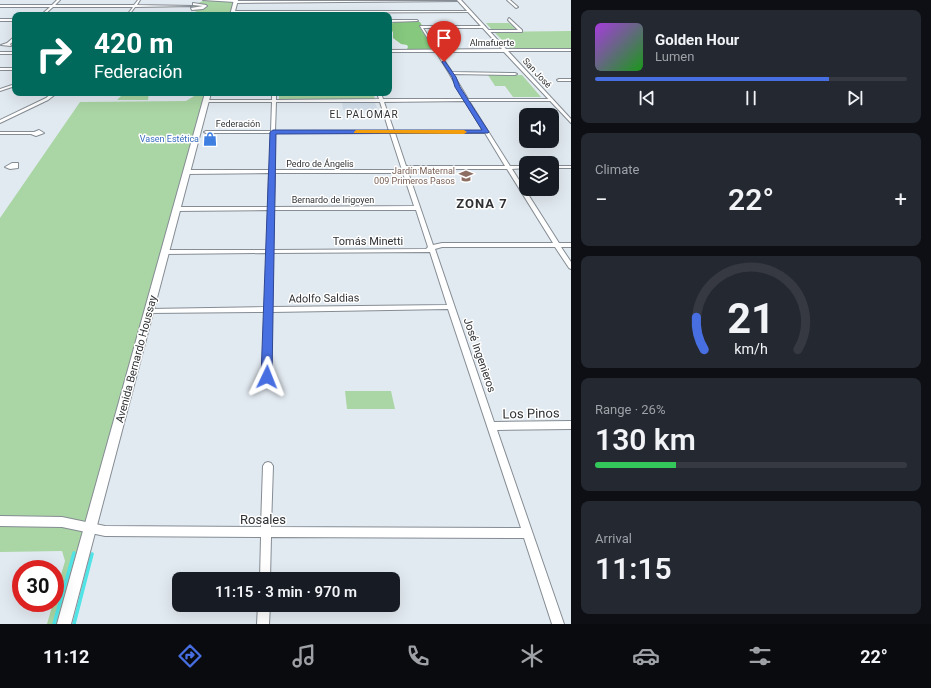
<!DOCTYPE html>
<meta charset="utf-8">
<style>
:root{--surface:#171b24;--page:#242831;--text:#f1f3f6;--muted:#9ea1a6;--line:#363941;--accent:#486fe1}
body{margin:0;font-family:Roboto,sans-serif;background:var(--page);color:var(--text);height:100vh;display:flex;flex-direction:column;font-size:15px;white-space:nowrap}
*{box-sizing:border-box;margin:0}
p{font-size:13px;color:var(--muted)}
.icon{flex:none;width:22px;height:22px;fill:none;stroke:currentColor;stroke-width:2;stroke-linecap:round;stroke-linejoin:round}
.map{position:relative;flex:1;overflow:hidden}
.sheet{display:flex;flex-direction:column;gap:10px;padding:10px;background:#0d0f14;width:360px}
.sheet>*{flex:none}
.banner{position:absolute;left:12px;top:12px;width:380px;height:84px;border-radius:8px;box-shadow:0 4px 16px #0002;background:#00695c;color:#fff;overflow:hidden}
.tools{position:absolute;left:519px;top:108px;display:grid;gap:8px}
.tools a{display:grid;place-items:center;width:40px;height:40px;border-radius:8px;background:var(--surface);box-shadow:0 4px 16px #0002;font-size:20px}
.speed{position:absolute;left:12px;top:560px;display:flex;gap:8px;font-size:20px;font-weight:700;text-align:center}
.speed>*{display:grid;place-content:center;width:52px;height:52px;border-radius:50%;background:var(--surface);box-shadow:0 4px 16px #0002;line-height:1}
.speed .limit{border:6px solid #d22;background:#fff;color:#111}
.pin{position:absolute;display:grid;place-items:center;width:34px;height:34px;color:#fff;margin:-41px -17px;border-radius:50% 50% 50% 0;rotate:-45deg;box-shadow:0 0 4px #0007}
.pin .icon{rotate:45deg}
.me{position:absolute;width:44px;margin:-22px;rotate:2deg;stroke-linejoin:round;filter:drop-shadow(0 0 3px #0008)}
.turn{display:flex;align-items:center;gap:14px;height:84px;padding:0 16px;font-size:18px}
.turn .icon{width:52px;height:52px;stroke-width:2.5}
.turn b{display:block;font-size:28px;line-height:34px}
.big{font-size:30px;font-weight:600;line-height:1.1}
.sheet .card{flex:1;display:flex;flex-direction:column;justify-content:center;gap:6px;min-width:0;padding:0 14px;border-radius:8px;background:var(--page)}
.sheet .dial{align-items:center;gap:0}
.dial svg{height:104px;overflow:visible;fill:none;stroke:var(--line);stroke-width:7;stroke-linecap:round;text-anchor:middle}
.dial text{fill:var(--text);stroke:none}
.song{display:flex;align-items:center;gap:12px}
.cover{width:48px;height:48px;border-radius:6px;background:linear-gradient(135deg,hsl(280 70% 55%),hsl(120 70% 35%))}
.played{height:4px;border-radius:2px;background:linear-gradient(90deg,var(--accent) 75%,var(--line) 75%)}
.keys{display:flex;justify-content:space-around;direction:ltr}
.heat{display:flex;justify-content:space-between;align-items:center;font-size:22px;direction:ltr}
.charge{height:6px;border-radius:3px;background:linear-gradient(90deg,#34c759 26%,var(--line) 0)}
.trip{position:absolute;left:172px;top:572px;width:228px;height:40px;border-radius:8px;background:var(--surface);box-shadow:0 4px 16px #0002;font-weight:600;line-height:40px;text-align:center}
.menu{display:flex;height:64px;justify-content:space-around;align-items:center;background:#090b0e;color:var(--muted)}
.menu .icon{width:28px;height:28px}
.menu .current{color:var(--accent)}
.menu b{font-size:18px;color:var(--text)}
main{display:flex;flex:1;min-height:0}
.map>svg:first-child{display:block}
</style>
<main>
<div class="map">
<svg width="571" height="624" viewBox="0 0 571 624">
<rect width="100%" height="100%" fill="#e2eaf1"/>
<path fill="#d1deea" d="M342,103H375L378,110H343Z"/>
<path fill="#aad5a4" d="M205,0H236L232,15H200L190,7L0,8L191,6Z
M486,23H509L517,30H492Z
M571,31V49H511L494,32Z
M488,75H522L541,97H513L505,86H495Z
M124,93H149L148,100H117Z
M199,93H206L64,624H47L53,603H55V596L65,561L62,551L0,552V218L80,102L186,101Z
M279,93H373L375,99L280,100L279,99Z
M345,391H391L395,409H347Z"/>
<path fill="#86c87e" d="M395,22H420L423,27L420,28L434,49H407L408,47L407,45L401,44L393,38V32L390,29L389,25Z"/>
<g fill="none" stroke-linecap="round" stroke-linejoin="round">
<path stroke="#51e4e7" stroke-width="3.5" d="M54,624L74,553
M74,624L92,554"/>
<defs>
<path id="minor" d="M57,0H60L55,5H134L138,0H140L137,5L192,6L135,7L129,15H127L133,7H53L44,15H41L50,7H0V5H52Z
M203,0H236L237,1H461L236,3L235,2Z
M507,0H510L518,7L516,8Z
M193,3L206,5L207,6L203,9L192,10L191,8L203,6L193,5Z
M233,11H470L471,12L232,13Z
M509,18L522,30V32H488L486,31L488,30H518L508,20Z
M0,19H15V21H0Z
M389,20H417L418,21L389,22Z
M420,26H485L484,28H423L452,72L515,73L517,74L515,75L453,74L468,99H551L553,100L551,101H469L510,166H526V168L512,169L559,243H571V247H561L571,262V269L569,268L555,247H442L435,249L494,422L571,421V429L497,430L564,624H552L524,538L271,537L270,579H260L261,537L105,536L62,527L0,526V516L62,517L105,526L261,527L263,466L265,463L268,462L271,463L273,466L271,527L521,528L448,309L272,312L271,377L270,379L267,380L264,379L263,377L265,312L149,313L146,311L149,309L265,307L267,253L165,254L162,252L165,250H267L268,210L176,211L173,209L176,207H268L269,173L186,174L183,172L186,170H270L271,133H206L204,132L206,131H271L272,102H204V100H272V93H276V100L379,99L377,93H381L383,99H464L449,73ZM465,101L483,131H394L384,102ZM276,102H380L389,131H275ZM275,133H390L402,170H275ZM395,133H485L505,166H406ZM407,169H507L553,243H442L433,245ZM275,173H403L414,206L274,207ZM274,210H416L428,247L426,249L273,250ZM430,252L447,305L272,307L273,253Z
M14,37H15V40L10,44L11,46L1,45L7,43Z
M0,68H15V70H0Z
M559,79H571V81H558L557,80Z
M15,84V86L0,91V89Z
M52,93H57L48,100L0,123V120L46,98Z
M39,130L44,133L36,136L31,134H0V132H34Z
M12,163H18V168L10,169L5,167Z
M552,166H571V168H552Z
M258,605H270L269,624H257Z"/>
<path id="tertiary" d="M457,0H461L506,49H571V51H508L571,119V123L504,52H389V50L502,49Z
M0,52H15V54H0Z"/>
<path id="secondary" d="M234,0H238L234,15H230Z
M205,93H211L71,624H57Z"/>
</defs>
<use href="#minor" stroke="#858c93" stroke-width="2"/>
<use href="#tertiary" stroke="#858c93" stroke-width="2"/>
<use href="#secondary" stroke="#858c93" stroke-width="2"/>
<use href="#minor" fill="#fff" fill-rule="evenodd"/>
<use href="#tertiary" fill="#fff" fill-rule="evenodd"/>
<use href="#secondary" fill="#fff" fill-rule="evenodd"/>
</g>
<path fill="#486fe1" stroke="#2f4892" d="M444,60L456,77L460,87L489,132L488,133L276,134L272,377L270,380H263L261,377L270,132L273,130H482L455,87L452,77L442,62Z"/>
<path fill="#f59e0b" d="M356,130H464L467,132L464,134L354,133V132Z"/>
<defs>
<symbol id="shop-bare" viewBox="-9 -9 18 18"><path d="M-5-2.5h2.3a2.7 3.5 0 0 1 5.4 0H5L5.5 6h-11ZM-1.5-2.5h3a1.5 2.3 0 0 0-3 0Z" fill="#3f7fe0" stroke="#fff" stroke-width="2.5" paint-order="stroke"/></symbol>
<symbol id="school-bare" viewBox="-9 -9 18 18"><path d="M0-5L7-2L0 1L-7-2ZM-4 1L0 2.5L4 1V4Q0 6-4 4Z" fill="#8d6e63" stroke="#fff" stroke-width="2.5" paint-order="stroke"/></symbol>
</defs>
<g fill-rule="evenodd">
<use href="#shop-bare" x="200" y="129" width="20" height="20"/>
<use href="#school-bare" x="456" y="166" width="20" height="20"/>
</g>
<g text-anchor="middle" stroke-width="3" stroke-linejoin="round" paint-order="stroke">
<g font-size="9" fill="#2f3134" stroke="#fff">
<text x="492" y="46">Almafuerte</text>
<text transform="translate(537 73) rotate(47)" y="3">San José</text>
<text x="238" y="127">Federación</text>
<text x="320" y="167">Pedro de Ángelis</text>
<text x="333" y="203">Bernardo de Irigoyen</text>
</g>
<g font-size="9" fill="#366cbe" stroke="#fff" text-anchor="end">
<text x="199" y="142">Vasen Estética</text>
</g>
<g font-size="9" fill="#785e54" stroke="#fff" text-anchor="end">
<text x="455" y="174">Jardín Maternal<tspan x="455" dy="10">009 Primeros Pasos</tspan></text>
</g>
<g font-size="10" letter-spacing="1" fill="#2f3134" stroke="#fff">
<text x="364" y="118">EL PALOMAR</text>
</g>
<g font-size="11" fill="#2f3134" stroke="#fff">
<text x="368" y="245">Tomás Minetti</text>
<text transform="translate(324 298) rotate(-1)" y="4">Adolfo Saldias</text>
<text transform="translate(480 355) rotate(71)" y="4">José Ingenieros</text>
<text transform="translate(136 359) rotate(-75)" y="4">Avenida Bernardo Houssay</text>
</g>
<g font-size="13" font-weight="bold" letter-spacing="1" fill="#2f3134" stroke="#fff">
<text x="482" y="208">ZONA 7</text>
</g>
<g font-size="13" fill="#2f3134" stroke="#fff">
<text transform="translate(531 413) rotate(-1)" y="5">Los Pinos</text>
<text x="263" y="524">Rosales</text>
</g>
</g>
</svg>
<div class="tools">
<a><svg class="icon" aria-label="sound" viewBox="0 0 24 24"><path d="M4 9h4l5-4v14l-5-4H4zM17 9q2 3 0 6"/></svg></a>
<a><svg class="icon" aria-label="layers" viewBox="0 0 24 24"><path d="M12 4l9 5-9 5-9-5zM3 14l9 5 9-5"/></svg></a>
</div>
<div class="speed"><div class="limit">30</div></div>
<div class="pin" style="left:444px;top:62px;background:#d93025"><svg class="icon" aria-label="arrive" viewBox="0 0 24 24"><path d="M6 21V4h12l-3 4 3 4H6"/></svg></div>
<svg class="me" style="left:267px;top:377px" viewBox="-20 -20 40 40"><path d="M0-17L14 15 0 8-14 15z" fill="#486fe1" stroke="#fff" stroke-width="4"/></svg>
<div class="trip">11:15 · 3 min · 970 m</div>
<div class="banner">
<div class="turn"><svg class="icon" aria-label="right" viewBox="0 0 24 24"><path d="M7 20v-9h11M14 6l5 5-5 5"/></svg><div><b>420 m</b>Federación</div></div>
</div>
</div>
<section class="sheet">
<div class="card">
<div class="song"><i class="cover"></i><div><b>Golden Hour</b><p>Lumen</p></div></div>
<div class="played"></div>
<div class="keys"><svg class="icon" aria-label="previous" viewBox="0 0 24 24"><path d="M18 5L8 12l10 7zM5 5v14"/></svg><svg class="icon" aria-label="pause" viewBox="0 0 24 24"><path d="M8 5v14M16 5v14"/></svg><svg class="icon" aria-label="next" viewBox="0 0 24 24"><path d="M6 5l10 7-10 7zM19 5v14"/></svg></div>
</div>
<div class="card"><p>Climate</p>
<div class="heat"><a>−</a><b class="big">22°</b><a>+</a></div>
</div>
<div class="card dial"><svg viewBox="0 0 100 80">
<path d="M14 69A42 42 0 1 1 86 69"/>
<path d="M14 69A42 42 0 0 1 8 44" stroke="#486fe1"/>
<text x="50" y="56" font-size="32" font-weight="700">21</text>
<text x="50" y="72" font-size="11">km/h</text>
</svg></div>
<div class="card"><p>Range · 26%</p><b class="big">130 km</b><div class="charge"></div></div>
<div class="card"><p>Arrival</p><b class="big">11:15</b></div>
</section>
</main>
<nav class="menu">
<b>11:12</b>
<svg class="icon current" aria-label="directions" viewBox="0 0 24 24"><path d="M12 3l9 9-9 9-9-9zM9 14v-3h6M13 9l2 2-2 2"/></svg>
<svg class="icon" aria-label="music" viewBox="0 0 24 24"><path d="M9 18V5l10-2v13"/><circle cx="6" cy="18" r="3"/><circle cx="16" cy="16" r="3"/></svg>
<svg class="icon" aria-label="phone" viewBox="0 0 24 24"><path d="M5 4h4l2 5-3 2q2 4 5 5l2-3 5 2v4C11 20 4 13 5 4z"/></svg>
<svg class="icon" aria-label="climate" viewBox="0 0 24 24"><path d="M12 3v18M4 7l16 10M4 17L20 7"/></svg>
<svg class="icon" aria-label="car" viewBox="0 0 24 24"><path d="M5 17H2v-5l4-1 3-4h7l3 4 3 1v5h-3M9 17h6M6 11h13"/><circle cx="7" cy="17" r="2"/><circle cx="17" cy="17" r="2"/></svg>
<svg class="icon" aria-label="filters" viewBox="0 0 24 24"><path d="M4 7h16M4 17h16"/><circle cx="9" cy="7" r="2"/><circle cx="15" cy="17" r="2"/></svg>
<b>22°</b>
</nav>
